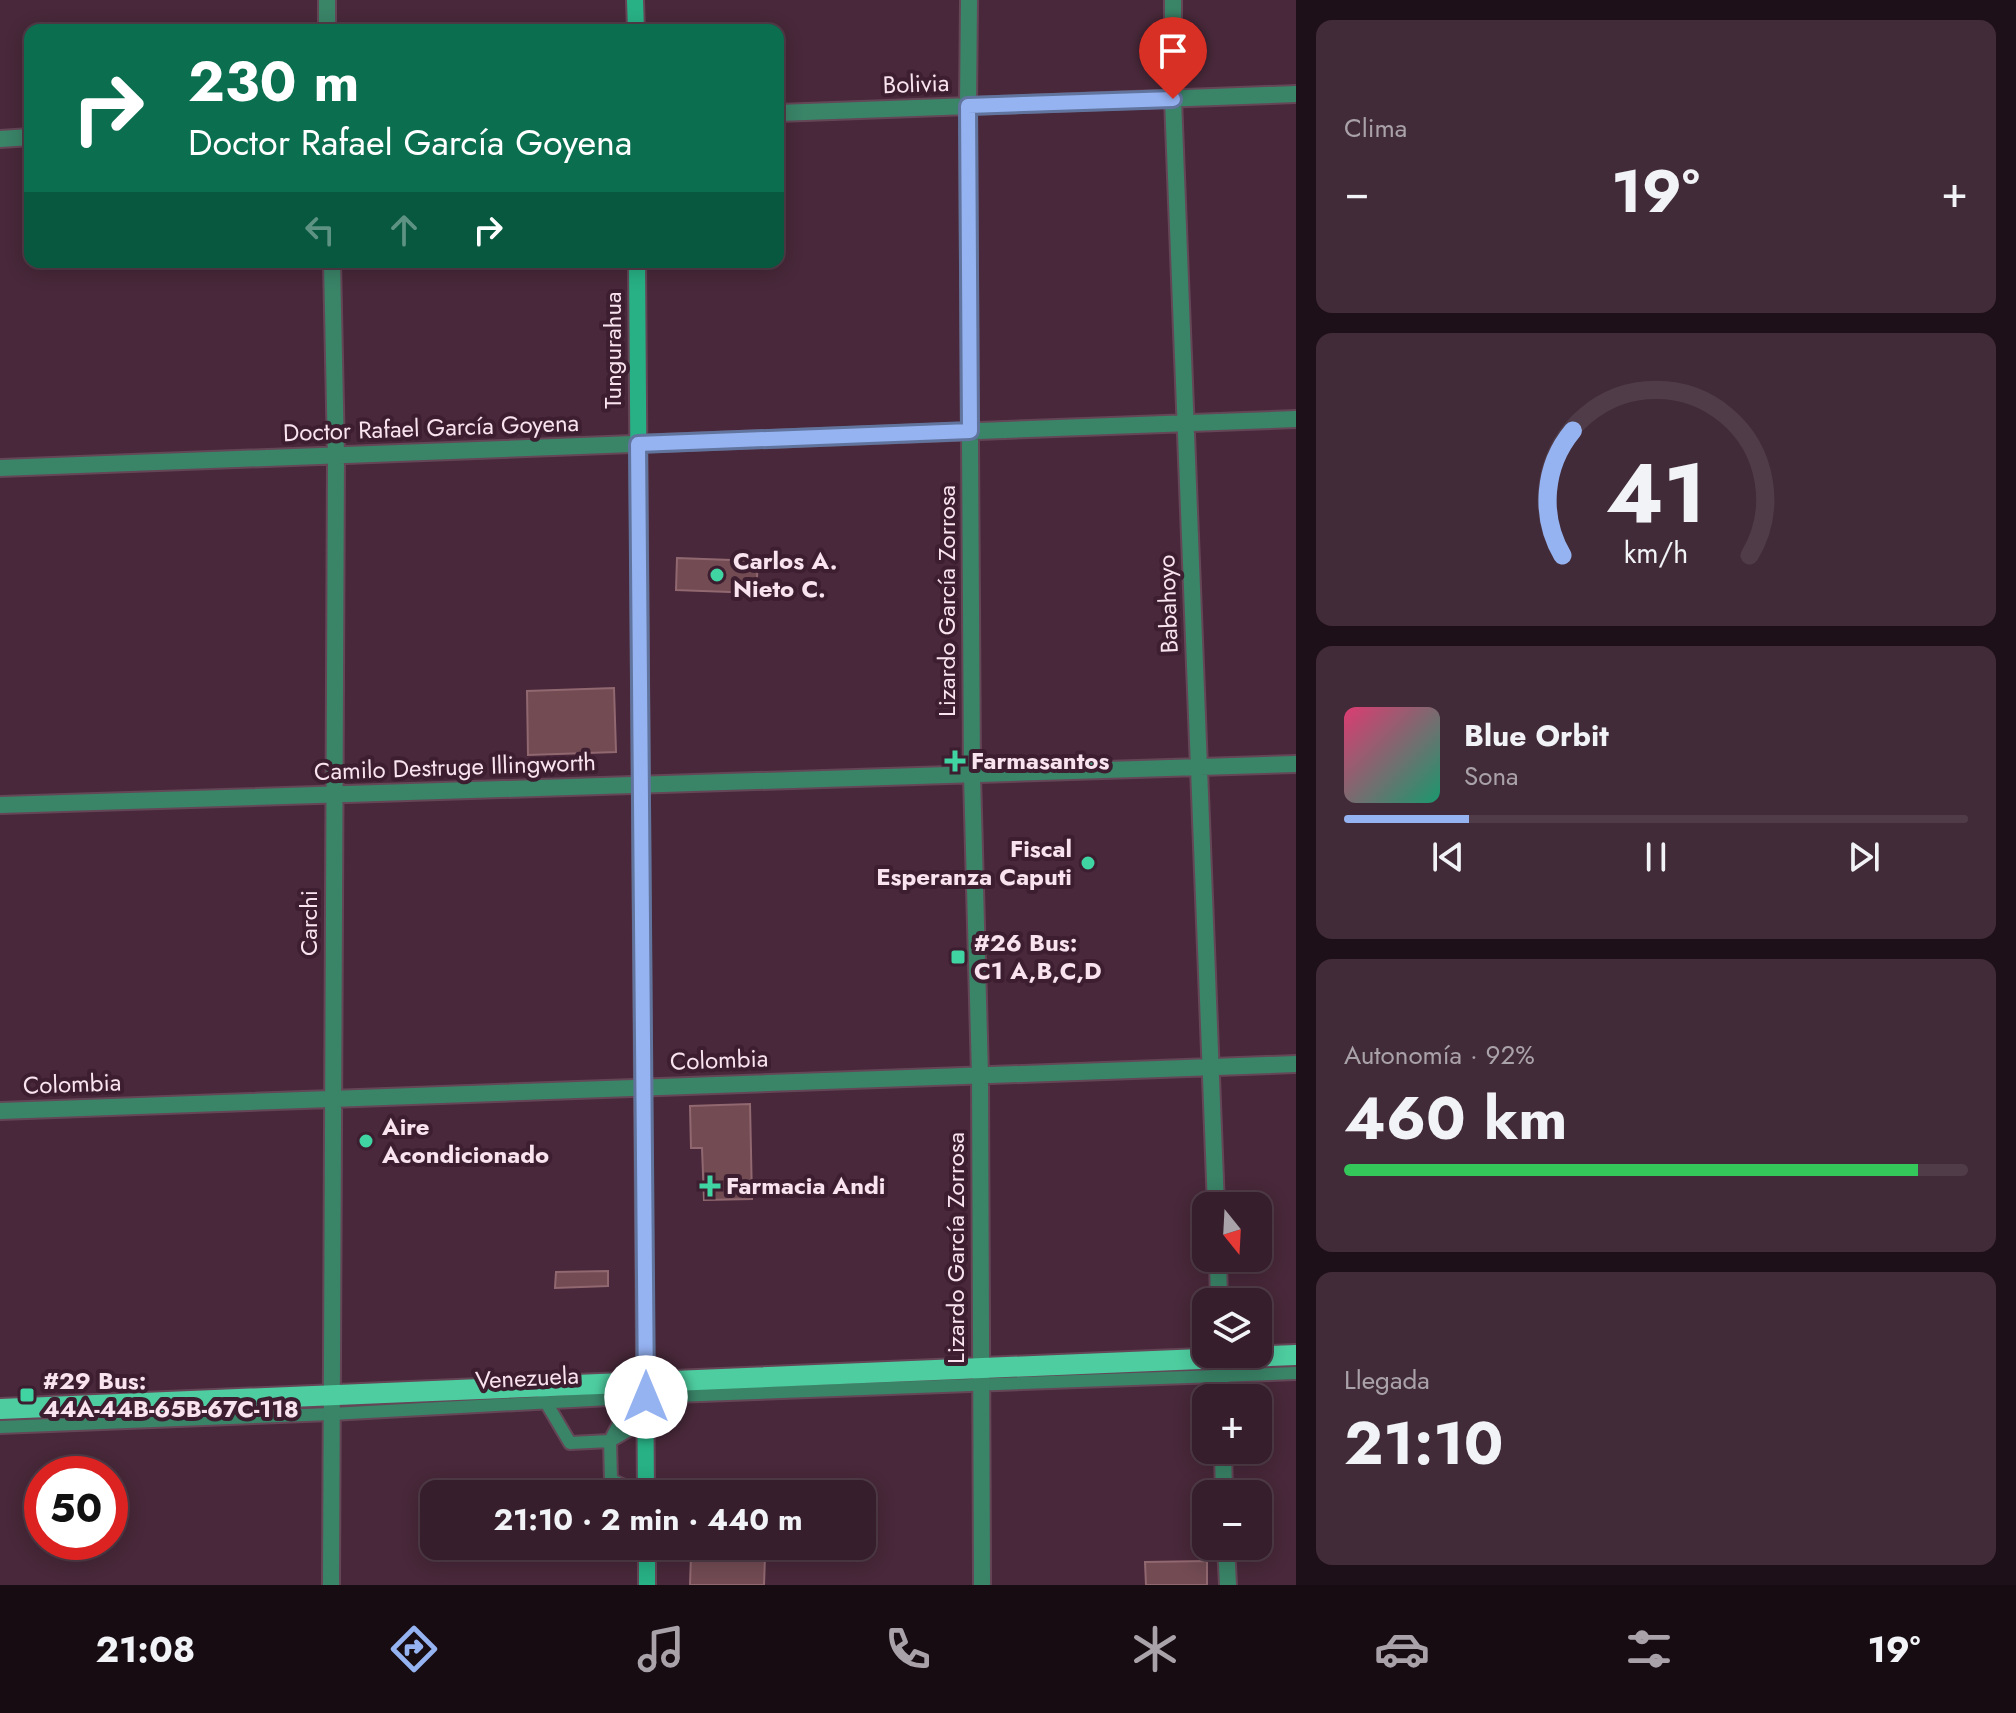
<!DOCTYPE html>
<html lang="es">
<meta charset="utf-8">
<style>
:root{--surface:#361e2c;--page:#412b38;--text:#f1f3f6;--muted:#aaa2a9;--line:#503c48;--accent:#95b2f1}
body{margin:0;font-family:Jost,sans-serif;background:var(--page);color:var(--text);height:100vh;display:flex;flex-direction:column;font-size:30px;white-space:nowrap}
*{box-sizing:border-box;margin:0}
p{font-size:26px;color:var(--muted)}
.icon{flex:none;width:44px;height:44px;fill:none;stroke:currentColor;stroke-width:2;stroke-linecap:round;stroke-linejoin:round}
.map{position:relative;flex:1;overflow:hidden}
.sheet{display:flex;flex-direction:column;gap:20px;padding:20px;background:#1e1018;width:720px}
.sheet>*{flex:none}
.top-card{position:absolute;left:24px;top:24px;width:760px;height:244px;border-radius:16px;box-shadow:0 4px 20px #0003,0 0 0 2px var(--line);background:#0b6e4f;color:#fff;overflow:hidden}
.needle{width:52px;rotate:162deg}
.controls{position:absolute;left:1192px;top:1192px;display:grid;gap:16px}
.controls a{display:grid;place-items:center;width:80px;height:80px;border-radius:16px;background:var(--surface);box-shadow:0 4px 20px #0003,0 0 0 2px var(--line);font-size:40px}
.speed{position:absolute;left:24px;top:1456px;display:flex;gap:16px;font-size:40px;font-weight:700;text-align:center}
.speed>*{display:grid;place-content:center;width:104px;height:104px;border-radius:50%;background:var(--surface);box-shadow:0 4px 20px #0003,0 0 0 2px var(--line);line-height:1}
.speed .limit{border:12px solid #d22;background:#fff;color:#111}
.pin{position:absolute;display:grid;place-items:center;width:68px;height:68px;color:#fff;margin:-82px -34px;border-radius:50% 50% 50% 0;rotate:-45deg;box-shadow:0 0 8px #0007}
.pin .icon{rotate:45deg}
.me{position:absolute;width:88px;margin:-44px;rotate:0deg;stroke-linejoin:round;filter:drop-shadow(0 0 6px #0008)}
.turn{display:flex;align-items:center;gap:28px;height:168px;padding:0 32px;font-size:36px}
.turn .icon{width:104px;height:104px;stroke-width:2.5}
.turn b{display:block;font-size:56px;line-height:68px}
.lanes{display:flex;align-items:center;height:76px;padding:0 32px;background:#0003;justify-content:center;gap:40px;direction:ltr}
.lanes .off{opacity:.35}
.big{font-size:60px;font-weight:700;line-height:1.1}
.sheet .widget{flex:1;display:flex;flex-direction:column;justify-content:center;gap:12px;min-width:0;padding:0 28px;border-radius:16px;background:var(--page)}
.sheet .dial{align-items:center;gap:0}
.dial svg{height:208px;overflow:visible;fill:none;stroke:var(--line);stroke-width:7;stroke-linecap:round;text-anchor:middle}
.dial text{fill:var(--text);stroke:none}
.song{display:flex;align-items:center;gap:24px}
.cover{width:96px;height:96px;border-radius:12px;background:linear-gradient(135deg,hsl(340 70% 55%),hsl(160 70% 35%))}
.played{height:8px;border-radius:4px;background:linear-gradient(90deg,var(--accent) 20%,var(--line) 20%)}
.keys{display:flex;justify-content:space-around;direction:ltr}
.heat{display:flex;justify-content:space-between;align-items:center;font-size:44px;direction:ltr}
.charge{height:12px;border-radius:6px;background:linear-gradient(90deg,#34c759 92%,var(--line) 0)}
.trip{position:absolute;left:420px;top:1480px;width:456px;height:80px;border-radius:16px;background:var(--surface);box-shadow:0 4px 20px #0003,0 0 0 2px var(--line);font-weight:700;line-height:80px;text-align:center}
.tab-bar{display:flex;height:128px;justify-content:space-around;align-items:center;background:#160c12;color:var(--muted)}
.tab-bar .icon{width:56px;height:56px}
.tab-bar .current{color:var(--accent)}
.tab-bar b{font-size:36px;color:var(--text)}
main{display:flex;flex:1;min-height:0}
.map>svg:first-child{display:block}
</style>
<main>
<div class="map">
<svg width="1296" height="1585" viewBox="0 0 1296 1585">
<rect width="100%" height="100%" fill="#48283a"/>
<path fill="#724b53" stroke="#916870" stroke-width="2" d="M677,558L758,561L756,593L676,590Z
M614,688L616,752L528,755L527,691Z
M750,1104L752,1199L704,1200L702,1148H691L690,1106Z
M608,1271V1286L555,1288L556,1272Z
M691,1546H786V1557L691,1555Z
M691,1555L765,1556L764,1585H690Z
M1207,1561V1585H1146L1145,1562Z"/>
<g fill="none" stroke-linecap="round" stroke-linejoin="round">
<defs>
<path id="lane" d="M544,1399L570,1443L610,1441L635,1393
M0,1427L331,1414L646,1397L1296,1373
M642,1494L611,1480L610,1441L646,1420"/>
<path id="street" d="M327,0V30
M969,0L968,106L972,775L980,1075L982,1585
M1173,0V99L1216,1206
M778,113L1296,94
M0,139L30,137
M0,468L1296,419
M0,805L1296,764
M0,1111L1296,1064
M1218,1258L1219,1302
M1220,1354L1221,1398
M1223,1450L1224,1494
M1226,1546L1228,1585
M331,1585L336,455L332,262"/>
<path id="secondary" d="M635,0L636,30
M637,262L646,1494
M647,1546V1585"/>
<path id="primary" d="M0,1409L1296,1355"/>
</defs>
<use href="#lane" stroke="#644657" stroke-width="16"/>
<use href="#street" stroke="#644657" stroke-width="20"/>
<use href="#secondary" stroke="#644657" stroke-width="20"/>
<use href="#primary" stroke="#644657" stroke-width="24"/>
<use href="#lane" stroke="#3a8468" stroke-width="12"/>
<use href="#street" stroke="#3a8468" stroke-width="16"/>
<use href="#secondary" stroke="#28b185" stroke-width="16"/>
<use href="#primary" stroke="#4ecea0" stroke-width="20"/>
</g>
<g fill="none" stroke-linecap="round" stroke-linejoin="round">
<defs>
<path id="route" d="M646,1397L638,444L970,431L968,106L1173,99"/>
</defs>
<use href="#route" stroke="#61749d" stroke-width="20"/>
<use href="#route" stroke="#95b2f1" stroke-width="14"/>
</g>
<g fill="#40d4a2" stroke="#3d1e30" stroke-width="3">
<circle cx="717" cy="575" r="8"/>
<path d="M951 749h8v8h8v8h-8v8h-8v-8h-8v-8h8z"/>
<circle cx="1088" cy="863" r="8"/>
<rect x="950" y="949" width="16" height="16" rx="4"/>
<circle cx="366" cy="1141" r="8"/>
<path d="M706 1174h8v8h8v8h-8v8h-8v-8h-8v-8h8z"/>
<rect x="19" y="1387" width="16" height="16" rx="4"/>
</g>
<g text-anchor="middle" stroke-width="8" stroke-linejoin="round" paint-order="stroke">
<g font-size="24" fill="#f8e3ee" stroke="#3d1e30">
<text transform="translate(916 84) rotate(-2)" y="8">Bolivia</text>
<text transform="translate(613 350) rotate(-90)" y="8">Tungurahua</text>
<text transform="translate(431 428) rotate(-2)" y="8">Doctor Rafael García Goyena</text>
<text transform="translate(947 601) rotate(-90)" y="8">Lizardo García Zorrosa</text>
<text transform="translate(1168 604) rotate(-92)" y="8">Babahoyo</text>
<text transform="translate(455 767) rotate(-2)" y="8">Camilo Destruge Illingworth</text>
<text transform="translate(309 923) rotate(-90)" y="8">Carchi</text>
<text transform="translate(719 1060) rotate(-2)" y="8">Colombia</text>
<text transform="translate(72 1084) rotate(-2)" y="8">Colombia</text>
<text transform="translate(956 1248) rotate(-90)" y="8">Lizardo García Zorrosa</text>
<text transform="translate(527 1378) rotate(-3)" y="8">Venezuela</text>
</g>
<g font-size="24" font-weight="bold" fill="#f8e3ee" stroke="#3d1e30" text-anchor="start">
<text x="733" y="569">Carlos A.<tspan x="733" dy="28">Nieto C.</tspan></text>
<text x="971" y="769">Farmasantos</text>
<text x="1072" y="857" text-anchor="end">Fiscal<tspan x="1072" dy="28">Esperanza Caputi</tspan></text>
<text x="974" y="951">#26 Bus:<tspan x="974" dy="28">C1 A,B,C,D</tspan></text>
<text x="382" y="1135">Aire<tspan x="382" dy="28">Acondicionado</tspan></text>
<text x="726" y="1194">Farmacia Andi</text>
<text x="43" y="1389">#29 Bus:<tspan x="43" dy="28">44A-44B-65B-67C-118</tspan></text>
</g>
</g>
</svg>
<div class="controls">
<a><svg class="needle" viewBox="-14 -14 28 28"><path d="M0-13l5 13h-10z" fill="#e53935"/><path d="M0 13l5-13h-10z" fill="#aaa2a9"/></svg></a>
<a><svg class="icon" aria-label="layers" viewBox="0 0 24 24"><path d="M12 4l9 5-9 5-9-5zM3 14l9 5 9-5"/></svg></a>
<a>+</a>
<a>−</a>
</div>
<div class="speed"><div class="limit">50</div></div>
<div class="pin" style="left:1173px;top:99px;background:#d93025"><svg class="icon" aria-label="arrive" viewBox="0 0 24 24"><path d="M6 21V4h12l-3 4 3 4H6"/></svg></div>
<svg class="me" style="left:646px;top:1397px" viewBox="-20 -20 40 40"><circle r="19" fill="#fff"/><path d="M0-13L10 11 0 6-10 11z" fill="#95b2f1"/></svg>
<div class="trip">21:10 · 2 min · 440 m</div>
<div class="top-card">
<div class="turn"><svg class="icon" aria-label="right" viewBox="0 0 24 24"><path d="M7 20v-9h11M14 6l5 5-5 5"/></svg><div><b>230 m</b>Doctor Rafael García Goyena</div></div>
<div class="lanes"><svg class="icon off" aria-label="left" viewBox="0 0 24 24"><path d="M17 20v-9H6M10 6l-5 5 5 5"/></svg><svg class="icon off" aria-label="ahead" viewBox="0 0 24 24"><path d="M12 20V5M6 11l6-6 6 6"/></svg><svg class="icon" aria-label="right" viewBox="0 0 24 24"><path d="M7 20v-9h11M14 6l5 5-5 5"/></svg></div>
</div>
</div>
<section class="sheet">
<div class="widget"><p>Clima</p>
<div class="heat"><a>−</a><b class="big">19°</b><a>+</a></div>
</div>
<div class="widget dial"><svg viewBox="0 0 100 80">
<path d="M14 69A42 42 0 1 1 86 69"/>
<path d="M14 69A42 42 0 0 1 18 21" stroke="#95b2f1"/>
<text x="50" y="56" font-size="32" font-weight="700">41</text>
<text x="50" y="72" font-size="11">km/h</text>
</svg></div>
<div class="widget">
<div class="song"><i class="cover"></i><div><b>Blue Orbit</b><p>Sona</p></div></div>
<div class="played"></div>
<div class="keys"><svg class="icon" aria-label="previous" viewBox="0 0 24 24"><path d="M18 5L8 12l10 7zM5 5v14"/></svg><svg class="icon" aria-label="pause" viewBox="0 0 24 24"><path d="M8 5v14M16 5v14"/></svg><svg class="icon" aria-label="next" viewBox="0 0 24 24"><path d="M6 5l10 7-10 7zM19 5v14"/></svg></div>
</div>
<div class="widget"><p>Autonomía · 92%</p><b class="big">460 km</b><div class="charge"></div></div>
<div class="widget"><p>Llegada</p><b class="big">21:10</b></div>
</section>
</main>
<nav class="tab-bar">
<b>21:08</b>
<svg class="icon current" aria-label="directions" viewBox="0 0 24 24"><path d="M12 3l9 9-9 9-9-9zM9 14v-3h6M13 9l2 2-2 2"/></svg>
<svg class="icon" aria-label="music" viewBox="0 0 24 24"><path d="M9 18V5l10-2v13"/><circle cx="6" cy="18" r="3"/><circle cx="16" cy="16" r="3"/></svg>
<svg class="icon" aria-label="phone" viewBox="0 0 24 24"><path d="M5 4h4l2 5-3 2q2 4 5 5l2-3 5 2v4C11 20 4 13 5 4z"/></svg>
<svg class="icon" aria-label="climate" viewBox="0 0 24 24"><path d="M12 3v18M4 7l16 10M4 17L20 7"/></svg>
<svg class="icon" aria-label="car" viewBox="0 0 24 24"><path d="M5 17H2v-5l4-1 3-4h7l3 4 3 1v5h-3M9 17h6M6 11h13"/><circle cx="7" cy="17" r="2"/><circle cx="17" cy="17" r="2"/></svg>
<svg class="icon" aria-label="filters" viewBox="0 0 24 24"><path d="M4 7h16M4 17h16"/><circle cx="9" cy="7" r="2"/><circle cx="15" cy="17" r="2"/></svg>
<b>19°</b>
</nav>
